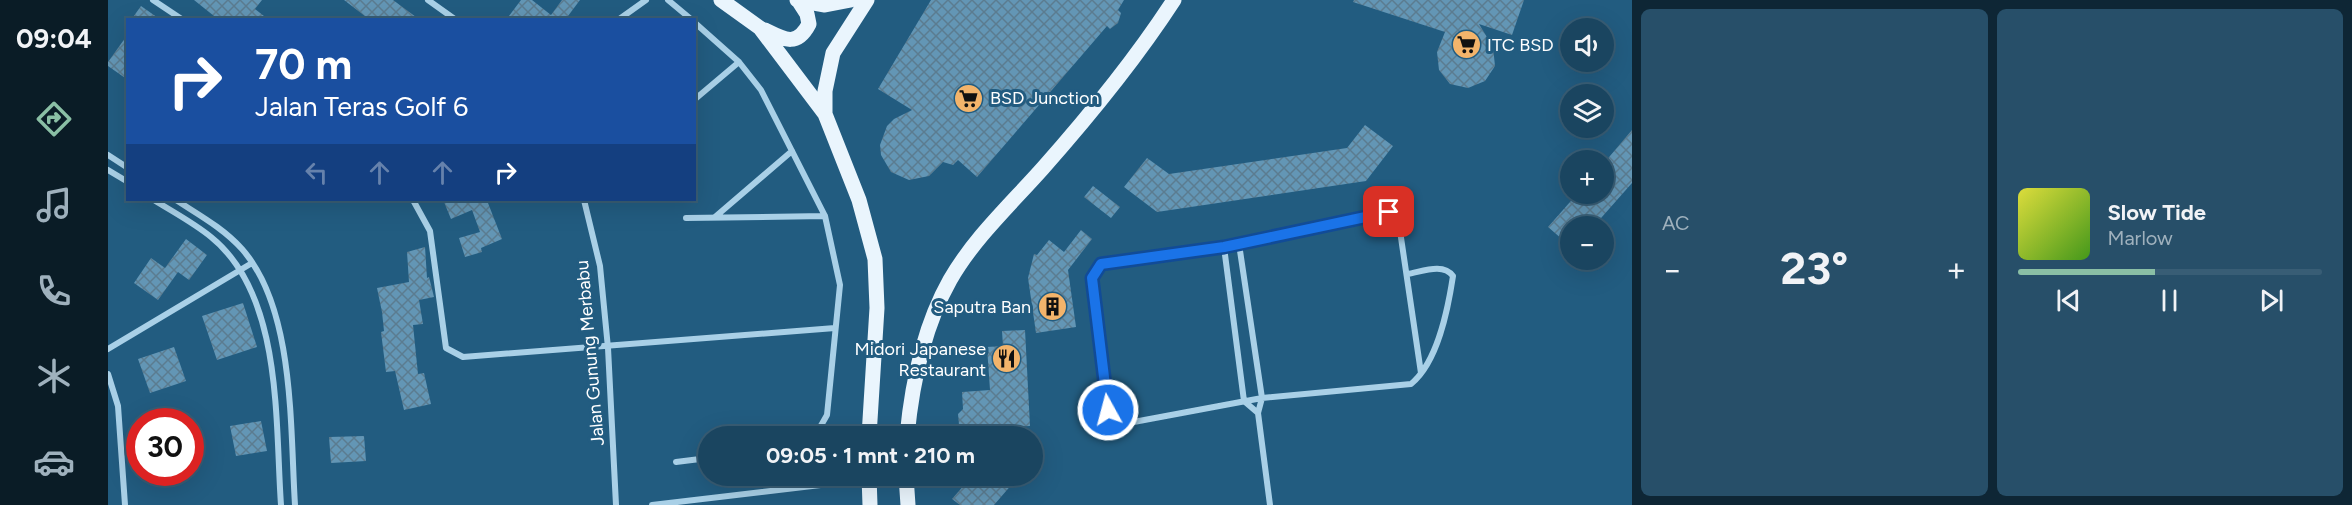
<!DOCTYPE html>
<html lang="id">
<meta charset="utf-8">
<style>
:root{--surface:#1a4560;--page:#274f69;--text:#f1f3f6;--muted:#9fb1bd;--line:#385d75;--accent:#8abfa5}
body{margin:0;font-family:Figtree,sans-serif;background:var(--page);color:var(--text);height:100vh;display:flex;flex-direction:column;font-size:22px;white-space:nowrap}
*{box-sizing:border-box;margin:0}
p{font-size:20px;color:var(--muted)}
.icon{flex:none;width:33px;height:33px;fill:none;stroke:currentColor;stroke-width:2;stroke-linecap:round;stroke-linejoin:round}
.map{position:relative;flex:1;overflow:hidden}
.panel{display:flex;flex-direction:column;gap:9px;padding:9px;background:#0e2635;width:720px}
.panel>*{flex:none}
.top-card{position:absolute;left:18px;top:18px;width:570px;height:183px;border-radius:0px;box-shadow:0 6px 24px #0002,0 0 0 2px var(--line);background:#1a4fa0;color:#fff;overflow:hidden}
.fabs{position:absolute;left:1452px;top:18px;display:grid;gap:12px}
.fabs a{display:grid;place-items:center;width:54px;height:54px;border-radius:50%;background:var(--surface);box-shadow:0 6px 24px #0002,0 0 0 2px var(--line);font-size:30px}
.speed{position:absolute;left:18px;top:408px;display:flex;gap:12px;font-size:30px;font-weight:700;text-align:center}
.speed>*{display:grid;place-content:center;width:78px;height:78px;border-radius:50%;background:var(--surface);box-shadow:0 6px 24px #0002,0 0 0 2px var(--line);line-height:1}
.speed .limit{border:9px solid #d22;background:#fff;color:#111}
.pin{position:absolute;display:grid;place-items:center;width:51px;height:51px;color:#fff;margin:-26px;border-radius:12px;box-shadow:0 3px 9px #0006}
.me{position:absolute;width:66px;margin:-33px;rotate:353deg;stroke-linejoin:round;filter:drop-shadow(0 0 4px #0008)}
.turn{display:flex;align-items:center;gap:21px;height:126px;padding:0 30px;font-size:27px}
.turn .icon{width:78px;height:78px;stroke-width:2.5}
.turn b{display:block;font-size:42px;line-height:51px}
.lanes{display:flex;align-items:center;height:57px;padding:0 30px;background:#0003;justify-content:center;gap:30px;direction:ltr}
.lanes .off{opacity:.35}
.big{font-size:45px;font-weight:700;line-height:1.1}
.panel .tile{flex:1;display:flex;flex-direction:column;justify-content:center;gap:9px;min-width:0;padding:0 21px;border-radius:9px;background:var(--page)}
.song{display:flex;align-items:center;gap:18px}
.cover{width:72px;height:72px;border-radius:9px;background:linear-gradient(135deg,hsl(60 70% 55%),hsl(100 70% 35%))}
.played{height:6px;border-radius:3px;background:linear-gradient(90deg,var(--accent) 45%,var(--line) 45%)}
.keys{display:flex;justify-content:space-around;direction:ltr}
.heat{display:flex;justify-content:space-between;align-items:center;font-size:33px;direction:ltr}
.panel .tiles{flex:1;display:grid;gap:9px;grid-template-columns:repeat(2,1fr)}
.trip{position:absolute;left:590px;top:426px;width:345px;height:60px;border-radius:30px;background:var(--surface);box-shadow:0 6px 24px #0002,0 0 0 2px var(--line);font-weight:700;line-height:60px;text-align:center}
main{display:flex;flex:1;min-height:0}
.menu{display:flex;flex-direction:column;width:108px;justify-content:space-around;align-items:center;background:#0a1c26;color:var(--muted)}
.menu .icon{width:42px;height:42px}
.menu .selected{color:var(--accent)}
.menu b{font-size:27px;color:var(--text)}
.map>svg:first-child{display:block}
</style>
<main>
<nav class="menu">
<b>09:04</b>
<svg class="icon selected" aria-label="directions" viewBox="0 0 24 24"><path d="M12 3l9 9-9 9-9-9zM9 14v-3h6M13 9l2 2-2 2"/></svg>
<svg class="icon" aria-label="music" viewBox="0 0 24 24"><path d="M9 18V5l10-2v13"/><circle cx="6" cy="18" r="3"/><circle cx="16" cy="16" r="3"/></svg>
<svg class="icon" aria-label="phone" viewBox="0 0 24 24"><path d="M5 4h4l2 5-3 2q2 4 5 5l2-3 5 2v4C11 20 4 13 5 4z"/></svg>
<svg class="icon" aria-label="climate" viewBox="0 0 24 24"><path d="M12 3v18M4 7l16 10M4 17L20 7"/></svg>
<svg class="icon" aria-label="car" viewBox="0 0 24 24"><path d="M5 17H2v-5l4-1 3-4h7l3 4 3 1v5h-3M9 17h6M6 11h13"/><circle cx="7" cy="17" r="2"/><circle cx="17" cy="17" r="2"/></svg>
</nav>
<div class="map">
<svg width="1524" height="505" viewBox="0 0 1524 505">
<defs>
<pattern id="building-cross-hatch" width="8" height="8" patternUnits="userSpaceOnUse" patternTransform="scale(1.5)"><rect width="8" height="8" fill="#6396b5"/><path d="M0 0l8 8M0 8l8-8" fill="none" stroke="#5b7c90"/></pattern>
</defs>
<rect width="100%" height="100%" fill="#225c80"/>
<path fill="url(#building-cross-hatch)" d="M86,0H154L147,9L161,20H111Z
M236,0H285L312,20H262Z
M413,0H424L443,15L454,0H472L457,20H398Z
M823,0H1016L1010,10L1013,13L1010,23L1002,29L999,26L869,177L850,160L845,165L835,162L821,176L801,180L783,172L773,155L772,145L779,126L786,119L804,110L770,89Z
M1246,0H1416L1404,35L1371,24L1385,47L1387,66L1377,81L1360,88L1342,84L1331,70L1329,52L1337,32L1245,2Z
M33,6L53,20H23Z
M20,34V80L0,66V62Z
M1257,125L1285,146L1258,181L1049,212L1016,187L1039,158L1061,174L1239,148Z
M1524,130V183L1486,226H1462V246L1440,227L1469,194H1496V163Z
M985,186L1012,207L1003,218L976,197Z
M342,200H389L380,203L394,239L373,248L374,252L357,257L351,238L372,232L364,210L343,219L336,202Z
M973,230L984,239L960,270L968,327L928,333L920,278L926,254L929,255L941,240L956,252Z
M78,239L99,255L81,280L70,272L50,300L26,283L43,258L57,268Z
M317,247L319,278L321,277L326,297L311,300L315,324L305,325L310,374L316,373L323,404L296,410L287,371L278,372L273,332L276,331L274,312L269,288L301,282L299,252Z
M135,303L149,347L109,360L94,316Z
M917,330L922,426L867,429L876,436H852L850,414L855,409L854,392L882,390L879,347L895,346L894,331Z
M66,347L78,381L42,393L30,359Z
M153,421L159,451L128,456L122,426Z
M256,436L258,461L223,463L221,437Z
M864,476H911L886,505H852L844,499Z"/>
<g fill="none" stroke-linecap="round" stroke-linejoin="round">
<path stroke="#a9d0e7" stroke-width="6" d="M45,0L75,20
M320,0L348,20
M560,0L584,20
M510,20L538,0
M586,22L631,62L653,90L717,216L732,285L719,415L707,436
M586,100L631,62
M0,155L20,168
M0,170L20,182
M46,200C65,212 86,223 103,237C175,295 167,422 173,505
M68,200C91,215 115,228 134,249C187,309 182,428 187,505
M305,200L322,231L338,348L355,357L727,328
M476,200L492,266L500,348L508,505
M607,217L684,151
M578,218L717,216
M1116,247L1136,401L1150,413L1154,398L1131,244
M1299,274C1313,272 1335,262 1345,276C1340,309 1330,362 1303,384L1154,398L1015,424L1006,421L1000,409L984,278L992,265L1116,247L1278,212L1286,214L1291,224L1313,373
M0,349L144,263
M0,374L10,406L17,505
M1150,413L1162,505
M568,462L600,458
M544,505L721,484L735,476"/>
<path stroke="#eaf5fd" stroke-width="15" d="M613,0L652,28L717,114
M689,0L717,5L743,0
M759,0L725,53L717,91V114L751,200L767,259L769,308L761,436
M657,30C677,40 689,47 701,24L699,14L690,0
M799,436C804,384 816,326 842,280C866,238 903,204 935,168C982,115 1027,60 1066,0
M761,476L762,505
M798,476L800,505"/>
</g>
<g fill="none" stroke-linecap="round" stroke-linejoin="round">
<defs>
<path id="route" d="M1000,410L984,278L993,264L1116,247L1281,212"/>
</defs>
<use href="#route" stroke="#114b97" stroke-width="15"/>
<use href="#route" stroke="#1a73e8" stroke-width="10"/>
</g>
<defs>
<symbol id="supermarket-disc" viewBox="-11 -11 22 22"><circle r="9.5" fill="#f3b46b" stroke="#225c80"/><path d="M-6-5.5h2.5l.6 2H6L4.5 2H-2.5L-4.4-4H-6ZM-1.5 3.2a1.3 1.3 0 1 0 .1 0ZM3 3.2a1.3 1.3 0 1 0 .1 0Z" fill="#111"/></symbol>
<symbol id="building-disc" viewBox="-11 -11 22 22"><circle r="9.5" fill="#f3b46b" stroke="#225c80"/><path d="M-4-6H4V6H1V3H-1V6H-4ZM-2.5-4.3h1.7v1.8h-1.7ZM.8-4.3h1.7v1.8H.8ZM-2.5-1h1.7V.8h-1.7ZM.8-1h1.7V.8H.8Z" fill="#111"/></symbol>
<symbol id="restaurant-disc" viewBox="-11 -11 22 22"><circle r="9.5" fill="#f3b46b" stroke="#225c80"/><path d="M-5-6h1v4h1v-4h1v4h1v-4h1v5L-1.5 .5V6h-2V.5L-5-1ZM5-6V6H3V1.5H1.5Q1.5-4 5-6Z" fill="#111"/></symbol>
</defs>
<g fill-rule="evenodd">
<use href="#supermarket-disc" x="1342" y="28" width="33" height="33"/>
<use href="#supermarket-disc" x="844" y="82" width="33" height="33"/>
<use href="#building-disc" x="928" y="290" width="33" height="33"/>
<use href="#restaurant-disc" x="882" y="342" width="33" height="33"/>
</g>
<g text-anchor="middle" stroke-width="6" stroke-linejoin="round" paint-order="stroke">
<g font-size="18" fill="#fff" stroke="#225c80" text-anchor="start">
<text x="1379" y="51">ITC BSD</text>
<text x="882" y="104">BSD Junction</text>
<text x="923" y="313" text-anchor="end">Saputra Ban</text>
<text x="878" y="355" text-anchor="end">Midori Japanese<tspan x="878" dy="21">Restaurant</tspan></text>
</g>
<g font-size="18" fill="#fff" stroke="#225c80">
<text transform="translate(482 353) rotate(-95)" y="6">Jalan Gunung Merbabu</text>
</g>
</g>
</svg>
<div class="fabs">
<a><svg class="icon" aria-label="sound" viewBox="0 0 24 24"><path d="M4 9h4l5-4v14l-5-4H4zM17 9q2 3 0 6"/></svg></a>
<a><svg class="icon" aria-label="layers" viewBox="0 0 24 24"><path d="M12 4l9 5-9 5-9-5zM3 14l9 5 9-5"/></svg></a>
<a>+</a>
<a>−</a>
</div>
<div class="speed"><div class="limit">30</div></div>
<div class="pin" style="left:1281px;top:212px;background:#d93025"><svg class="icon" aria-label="arrive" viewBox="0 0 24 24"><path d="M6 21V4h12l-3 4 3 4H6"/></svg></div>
<svg class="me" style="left:1000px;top:410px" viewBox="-20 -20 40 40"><circle r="17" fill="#1a73e8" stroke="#fff" stroke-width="3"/><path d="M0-11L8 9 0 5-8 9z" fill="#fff"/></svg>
<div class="trip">09:05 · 1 mnt · 210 m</div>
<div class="top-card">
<div class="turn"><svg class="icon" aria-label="right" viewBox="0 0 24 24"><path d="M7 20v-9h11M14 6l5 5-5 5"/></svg><div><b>70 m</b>Jalan Teras Golf 6</div></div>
<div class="lanes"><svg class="icon off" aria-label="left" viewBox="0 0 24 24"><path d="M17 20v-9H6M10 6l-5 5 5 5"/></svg><svg class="icon off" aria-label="ahead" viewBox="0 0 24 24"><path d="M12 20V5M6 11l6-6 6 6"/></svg><svg class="icon off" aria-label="ahead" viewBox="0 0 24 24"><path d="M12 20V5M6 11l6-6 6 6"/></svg><svg class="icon" aria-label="right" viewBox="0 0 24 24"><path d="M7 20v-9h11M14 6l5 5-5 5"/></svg></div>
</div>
</div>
<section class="panel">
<div class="tiles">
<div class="tile"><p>AC</p>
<div class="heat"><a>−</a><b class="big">23°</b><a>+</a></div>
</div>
<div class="tile">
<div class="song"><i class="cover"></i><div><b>Slow Tide</b><p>Marlow</p></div></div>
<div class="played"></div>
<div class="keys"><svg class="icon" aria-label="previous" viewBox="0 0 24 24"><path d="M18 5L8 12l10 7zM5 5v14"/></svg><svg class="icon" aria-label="pause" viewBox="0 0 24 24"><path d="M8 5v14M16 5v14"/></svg><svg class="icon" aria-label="next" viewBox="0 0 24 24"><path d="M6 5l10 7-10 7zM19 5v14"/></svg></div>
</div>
</div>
</section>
</main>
